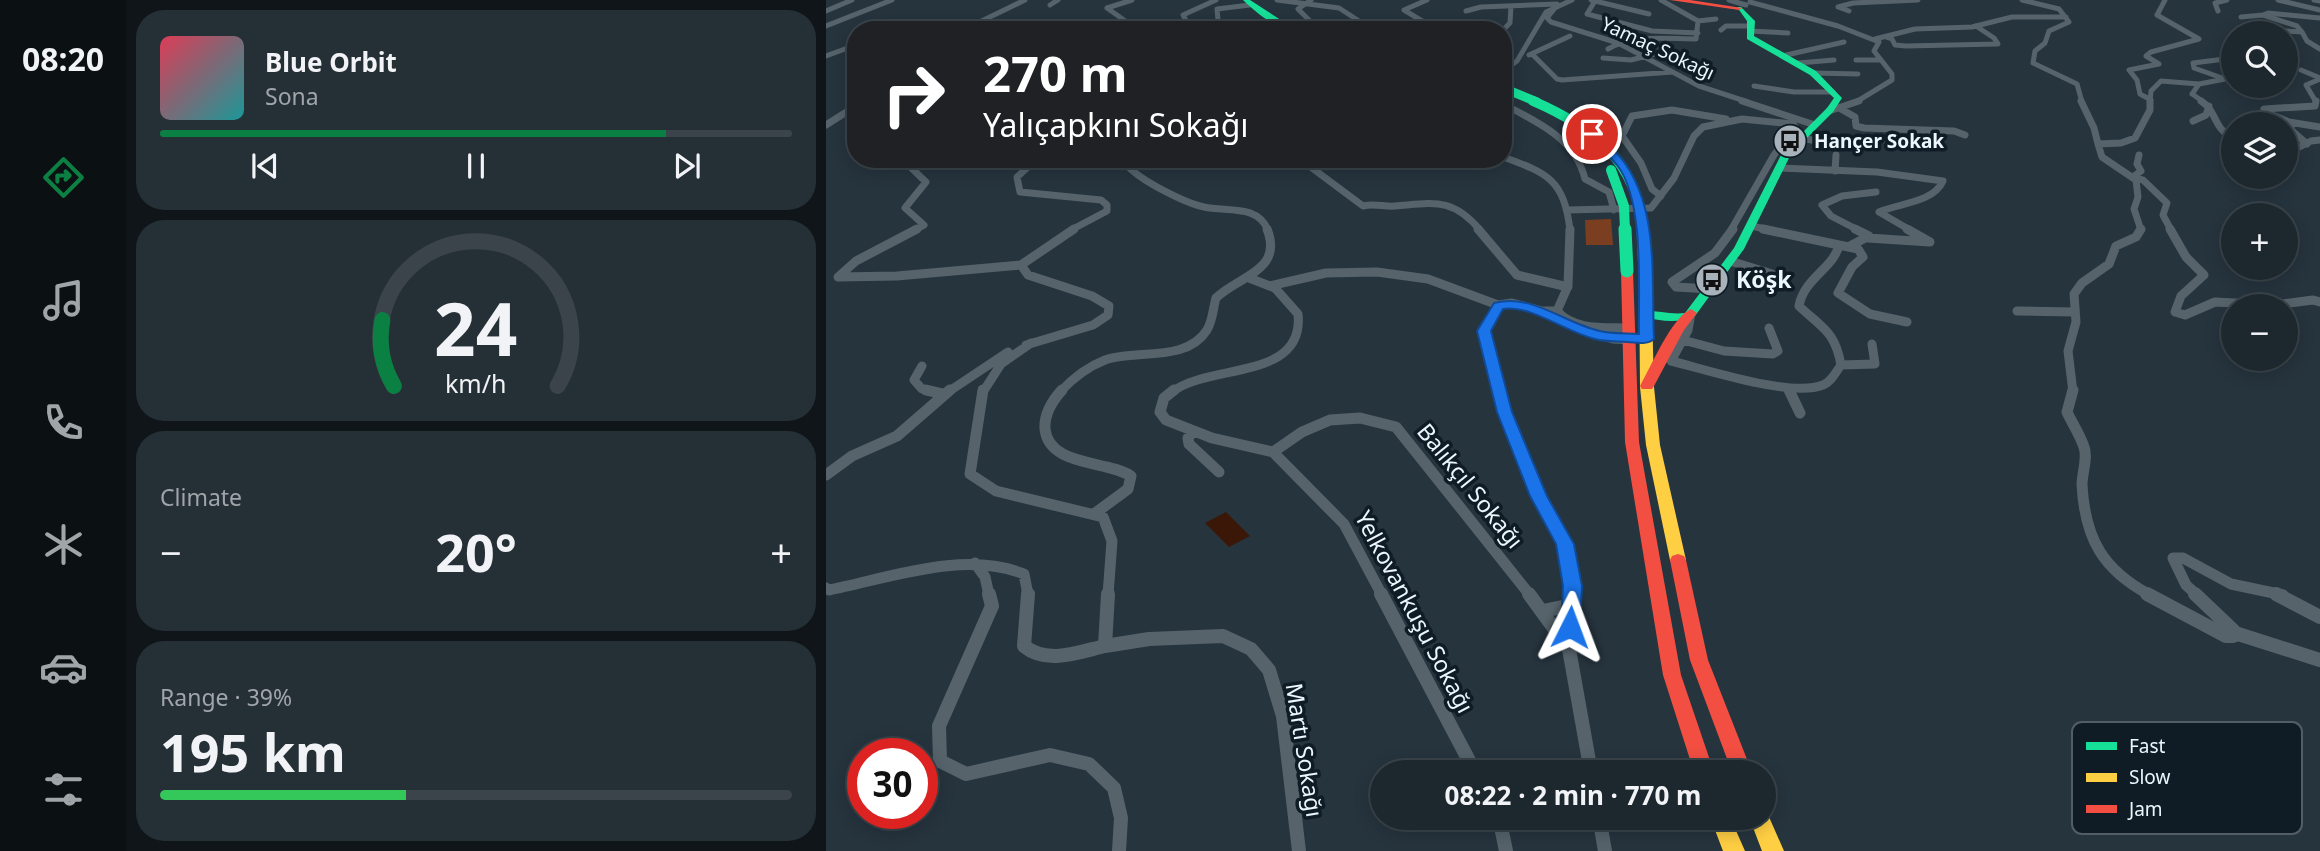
<!DOCTYPE html>
<meta charset="utf-8">
<style>
:root{--surface:#1c272e;--page:#252f36;--text:#f1f3f6;--muted:#a0a5aa;--line:#3a444a;--accent:#0b8043}
body{margin:0;font-family:"Noto Sans",sans-serif;background:var(--page);color:var(--text);height:100vh;display:flex;flex-direction:column;font-size:26px;white-space:nowrap}
*{box-sizing:border-box;margin:0}
p{font-size:23px;color:var(--muted)}
.icon{flex:none;width:38px;height:38px;fill:none;stroke:currentColor;stroke-width:2;stroke-linecap:round;stroke-linejoin:round}
.map{position:relative;flex:1;overflow:hidden}
.panel{display:flex;flex-direction:column;gap:10px;padding:10px;background:#0f1519;width:700px}
.panel>*{flex:none}
.top-card{position:absolute;left:21px;top:21px;width:665px;height:147px;border-radius:28px;box-shadow:0 4px 18px #0003,0 0 0 2px var(--line);background:#202124;color:#fff;overflow:hidden}
.controls{position:absolute;left:1395px;top:21px;display:grid;gap:14px}
.controls a{display:grid;place-items:center;width:77px;height:77px;border-radius:50%;background:var(--surface);box-shadow:0 4px 18px #0003,0 0 0 2px var(--line);font-size:35px}
.speed{position:absolute;left:21px;top:738px;display:flex;gap:14px;font-size:35px;font-weight:700;text-align:center}
.speed>*{display:grid;place-content:center;width:91px;height:91px;border-radius:50%;background:var(--surface);box-shadow:0 4px 18px #0003,0 0 0 2px var(--line);line-height:1}
.speed .limit{border:10px solid #d22;background:#fff;color:#111}
.pin{position:absolute;display:grid;place-items:center;width:60px;height:60px;color:#fff;margin:-30px;border:4px solid #fff;border-radius:50%;box-shadow:0 2px 7px #0007}
.me{position:absolute;width:77px;margin:-38px;rotate:3deg;stroke-linejoin:round;filter:drop-shadow(0 0 5px #0008)}
.turn{display:flex;align-items:center;gap:24px;height:147px;padding:0 21px;font-size:32px}
.turn .icon{width:91px;height:91px;stroke-width:2.5}
.turn b{display:block;font-size:49px;line-height:60px}
.big{font-size:52px;font-weight:700;line-height:1.1}
.panel .card{flex:1;display:flex;flex-direction:column;justify-content:center;gap:10px;min-width:0;padding:0 24px;border-radius:28px;background:var(--page)}
.panel .dial{align-items:center;gap:0}
.dial svg{height:182px;overflow:visible;fill:none;stroke:var(--line);stroke-width:7;stroke-linecap:round;text-anchor:middle}
.dial text{fill:var(--text);stroke:none}
.song{display:flex;align-items:center;gap:21px}
.cover{width:84px;height:84px;border-radius:10px;background:linear-gradient(135deg,hsl(350 70% 55%),hsl(180 70% 35%))}
.played{height:7px;border-radius:4px;background:linear-gradient(90deg,var(--accent) 80%,var(--line) 80%)}
.keys{display:flex;justify-content:space-around;direction:ltr}
.heat{display:flex;justify-content:space-between;align-items:center;font-size:38px;direction:ltr}
.charge{height:10px;border-radius:5px;background:linear-gradient(90deg,#34c759 39%,var(--line) 0)}
.trip{position:absolute;left:544px;top:760px;width:406px;height:70px;border-radius:35px;background:var(--surface);box-shadow:0 4px 18px #0003,0 0 0 2px var(--line);font-weight:700;line-height:70px;text-align:center}
main{display:flex;flex:1;min-height:0}
.tabs{display:flex;flex-direction:column;width:126px;justify-content:space-around;align-items:center;background:#0b1012;color:var(--muted)}
.tabs .icon{width:49px;height:49px}
.tabs .on{color:var(--accent)}
.tabs b{font-size:32px;color:var(--text)}
.map>svg:first-child{display:block}
</style>
<main>
<nav class="tabs">
<b>08:20</b>
<svg class="icon on" aria-label="directions" viewBox="0 0 24 24"><path d="M12 3l9 9-9 9-9-9zM9 14v-3h6M13 9l2 2-2 2"/></svg>
<svg class="icon" aria-label="music" viewBox="0 0 24 24"><path d="M9 18V5l10-2v13"/><circle cx="6" cy="18" r="3"/><circle cx="16" cy="16" r="3"/></svg>
<svg class="icon" aria-label="phone" viewBox="0 0 24 24"><path d="M5 4h4l2 5-3 2q2 4 5 5l2-3 5 2v4C11 20 4 13 5 4z"/></svg>
<svg class="icon" aria-label="climate" viewBox="0 0 24 24"><path d="M12 3v18M4 7l16 10M4 17L20 7"/></svg>
<svg class="icon" aria-label="car" viewBox="0 0 24 24"><path d="M5 17H2v-5l4-1 3-4h7l3 4 3 1v5h-3M9 17h6M6 11h13"/><circle cx="7" cy="17" r="2"/><circle cx="17" cy="17" r="2"/></svg>
<svg class="icon" aria-label="filters" viewBox="0 0 24 24"><path d="M4 7h16M4 17h16"/><circle cx="9" cy="7" r="2"/><circle cx="15" cy="17" r="2"/></svg>
</nav>
<section class="panel">
<div class="card">
<div class="song"><i class="cover"></i><div><b>Blue Orbit</b><p>Sona</p></div></div>
<div class="played"></div>
<div class="keys"><svg class="icon" aria-label="previous" viewBox="0 0 24 24"><path d="M18 5L8 12l10 7zM5 5v14"/></svg><svg class="icon" aria-label="pause" viewBox="0 0 24 24"><path d="M8 5v14M16 5v14"/></svg><svg class="icon" aria-label="next" viewBox="0 0 24 24"><path d="M6 5l10 7-10 7zM19 5v14"/></svg></div>
</div>
<div class="card dial"><svg viewBox="0 0 100 80">
<path d="M14 69A42 42 0 1 1 86 69"/>
<path d="M14 69A42 42 0 0 1 9 40" stroke="#0b8043"/>
<text x="50" y="56" font-size="32" font-weight="700">24</text>
<text x="50" y="72" font-size="11">km/h</text>
</svg></div>
<div class="card"><p>Climate</p>
<div class="heat"><a>−</a><b class="big">20°</b><a>+</a></div>
</div>
<div class="card"><p>Range · 39%</p><b class="big">195 km</b><div class="charge"></div></div>
</section>
<div class="map">
<svg width="1494" height="851" viewBox="0 0 1494 851">
<rect width="100%" height="100%" fill="#26343e"/>
<path fill="#7c3e21" d="M785,219L787,245H760L759,220Z"/>
<path fill="#3a1706" d="M400,512L424,536L403,547L379,523Z"/>
<g fill="none" stroke-linecap="round" stroke-linejoin="round">
<path stroke="#56636b" stroke-width="5" d="M451,0L513,8L547,30
M485,0L472,9L490,27
M601,0L578,10L611,30
M765,0L823,14
M903,0L920,5
M1196,0L1233,9L1243,22L1223,31L1219,43L1209,51L1207,63L1251,84L1256,102
M1452,0L1494,10
M1488,0L1494,1
M769,1L761,14L826,31L872,33
M924,2L1012,26L1053,42L1048,51L1066,74V80L1030,102
M224,5L232,0
M729,8L721,18L725,22L792,43L873,86L922,102
M0,11L26,0
M640,11L655,7L731,4
M1023,11L1012,7L1027,3L1092,0
M1392,11L1389,3L1401,0
M1415,17L1437,15
M872,21L890,19
M0,26L66,0
M137,30L199,0
M204,30L252,26
M303,30L305,25L281,8L306,0
M365,30L357,15L390,0
M393,30L391,9L424,5
M677,30L684,23L685,6
M895,30L900,26H924
M924,31L962,33
M1476,32L1481,41L1494,49
M1424,33L1443,30L1476,32L1471,26L1437,15L1442,13L1494,18
M1060,37L1066,39L1069,45L1080,46L1172,44L1168,38L1150,26
M1049,39L1089,29L1146,27L1186,17H1240
M782,49C807,34 842,39 870,39L872,21L835,0
M706,54L731,79L736,80L847,72
M703,55L744,36
M0,56L30,45
M956,56L1018,42
M777,58L805,60L845,50L834,48
M1030,60H1054
M972,63L1008,60
M1475,70L1494,78
M677,71L691,61L720,12L746,0
M987,73L1032,74
M928,86L968,92H1007
M1325,100L1314,94L1311,80L1303,70L1333,64L1320,56L1325,52L1373,39L1331,15L1339,0
M1324,102L1325,91L1335,81L1373,84
M1378,102L1366,94L1373,84L1399,79L1368,68L1367,63L1407,58
M1490,102L1480,85L1494,79"/>
<path stroke="#56636b" stroke-width="7" d="M916,101L986,124
M1255,101L1268,128L1272,144
M1375,101C1392,112 1385,125 1407,139
M677,104C711,122 749,138 759,179L783,192L788,210
M1015,109L1029,117L1030,126L1038,128L1128,131L1139,135
M1003,111L1033,101
M1367,121L1380,115L1383,106
M1463,122L1494,127
M0,125L30,106
M973,138L1018,145L1056,138L1065,144
M1481,144L1466,131L1463,122L1441,113L1438,109L1489,106L1490,101
M1460,154L1485,141L1494,140
M1313,155L1311,164L1315,171L1307,177L1317,180L1341,203L1337,215L1345,230
M677,157C722,173 738,180 744,230
M76,159L100,182L79,208L98,225L88,230
M201,159V168L191,177L194,192L275,200L281,205V211L245,230
M313,159L301,165C313,180 359,203 378,207C401,212 431,204 442,230
M466,159L478,162L537,206C549,203 558,207 569,206C608,203 626,197 654,230
M575,159L589,164L612,159
M954,168L1051,172L1117,181C1107,203 1073,203 1053,212L1084,230
M1009,171L1010,155
M835,196L826,189L815,163L796,136L806,116L846,110L900,119
M741,210L825,208L848,178L868,136L877,127L916,119L967,124L969,127L948,155L905,230
M925,226L945,230
M1032,230L1005,216L996,205L1016,196L1050,192
M1315,230L1308,209L1312,197L1310,180L1276,157L1272,144L1295,143L1309,138L1324,110V101"/>
<path stroke="#56636b" stroke-width="9" d="M91,229L30,261L12,277L71,276L195,265
M652,229L691,275L742,287
M1344,229L1360,257L1378,275L1355,296L1349,312L1359,315L1389,302L1449,305L1487,300L1494,302
M1042,238L1104,242L1081,229
M1013,245L1032,249L1037,257L1026,267L1012,293L1044,314L1081,322
M1022,247L1043,236L1029,229
M904,261L946,274
M443,286L500,273L551,272L602,279L672,305L686,303L716,311H731C749,331 778,327 803,328
M850,287L846,282L889,253L907,229
M850,287L885,289
M672,305L658,332L674,392
M731,311L742,286L744,229
M1191,311L1248,312
M865,313L862,330L845,361C879,369 965,398 997,385C1005,382 1010,372 1015,365C1009,331 996,328 973,306C978,278 1008,268 1013,245L937,229
M753,329L787,339L805,340
M857,340L898,351L947,354L952,351L943,328
M200,345L267,325L282,315L283,306L266,296L202,275L195,265L248,229
M1015,365L1049,364L1046,344
M96,366L88,380L96,389L108,392
M962,388L964,392
M122,392L182,352
M157,392L175,364L205,343
M234,392C247,378 261,367 279,360C310,349 360,363 381,330C387,320 387,308 390,298C412,276 458,271 441,229
M346,392C383,363 479,381 472,314L449,288L423,278
M1247,392L1242,351L1250,322L1248,294L1256,283L1283,264L1290,246L1310,237L1315,229"/>
<path stroke="#56636b" stroke-width="11" d="M100,390L117,394
M157,390L144,474L170,491L277,517L286,541L282,595
M236,390C226,401 218,414 219,429C223,467 281,460 305,476L302,489L268,514
M348,390L338,398L334,412L340,420L386,438L447,452L518,524L556,595
M673,390C683,426 697,464 714,498C731,531 747,556 746,595
M963,390L974,413
M1247,390L1241,412C1246,423 1254,435 1258,447C1262,458 1256,473 1256,485C1259,539 1277,570 1324,595
M367,431L362,438L363,444L393,472
M447,452L476,432L504,420L534,418L570,427L704,595
M0,475L26,456L71,436L124,390
M149,563L159,577L163,595
M0,588L3,590C63,578 138,550 198,574L202,595
M1371,595L1360,585L1347,558H1357L1405,584L1457,595"/>
<path stroke="#56636b" stroke-width="14" d="M163,594L166,606L113,726L114,761L140,774L224,755L263,764L288,788L295,818L293,851
M202,594L198,646C221,665 253,652 279,646
M282,594L279,646L323,639L397,636L425,649L443,670L457,716L473,851
M555,594L649,772
M703,594L743,649
M746,594L743,649L765,772
M1321,594L1400,636H1407L1408,631L1369,594
M1450,594L1494,617
M717,611L746,605
M1409,633L1494,660
M673,817L680,851
M773,817L779,851"/>
<path fill="#16e098" fill-rule="evenodd" d="M417,0H424L470,30C450,30 431,13 417,0Z
M911,7H915L929,21L928,36L990,71L1016,98L1007,112L965,154L918,249L869,316C852,324 836,321 816,317L814,314L816,311C830,310 844,315 859,313L908,248L956,153L1001,108L1008,98L984,75L921,39V21Z"/>
<path fill="#ffcf43" fill-rule="evenodd" d="M819,270L825,273L828,387L834,445L860,560L858,564H846L844,560L820,445L814,387L813,273Z
M938,809L940,810L958,851H936L923,817H938Z
M884,817H904L919,851H897Z"/>
<path fill="#f24e42" fill-rule="evenodd" d="M844,0H864L916,8L913,10Z
M801,268L807,271L813,442L855,675L888,772H868L837,675L799,442L795,271Z
M865,309L871,313L858,330L828,386L826,389H816L814,386C825,367 845,318 865,309Z
M852,554L858,556L860,560L882,660L926,772H906L864,660L844,560L846,556Z"/>
<path stroke="#16e098" stroke-width="9" d="M677,88L711,102"/>
<path stroke="#16e098" stroke-width="10" d="M707,101C767,127 811,161 817,230
M785,170L798,206L799,230"/>
<path stroke="#16e098" stroke-width="13" d="M799,229L801,271
M817,229L819,273"/>
</g>
<path fill="#1a73e8" stroke="#114b97" stroke-width="2" d="M766,131C774,135 780,142 787,149C835,197 825,275 828,339C821,345 811,343 802,342C791,341 780,342 769,339C742,333 703,304 677,309L665,331L686,412L721,496L748,544L756,586L754,627L751,633L744,635L737,633L735,627L737,586L730,544L704,496L671,412L651,331L668,303C707,293 737,323 774,331C786,334 800,333 813,334C812,289 819,201 791,165C782,154 770,145 761,134Z"/>
<defs>
<symbol id="bus-disc" viewBox="-11 -11 22 22"><circle r="9.5" fill="#a7b2ba" stroke="#101c25"/><path d="M-5-6H5V4H4V6H2V4H-2V6H-4V4H-5ZM-3.5-4V0h7V-4ZM-3.5 1.2v1.5H-2V1.2ZM2 1.2v1.5H3.5V1.2Z" fill="#111"/></symbol>
</defs>
<g fill-rule="evenodd">
<use href="#bus-disc" x="945" y="122" width="38" height="38"/>
<use href="#bus-disc" x="867" y="261" width="38" height="38"/>
</g>
<g text-anchor="middle" stroke-width="7" stroke-linejoin="round" paint-order="stroke">
<g font-size="19" fill="#ecf6fd" stroke="#101c25">
<text transform="translate(832 48) rotate(25)" y="7">Yamaç Sokağı</text>
</g>
<g font-size="19" font-weight="bold" fill="#ecf6fd" stroke="#101c25" text-anchor="start">
<text x="988" y="148">Hançer Sokak</text>
</g>
<g font-size="23" font-weight="bold" fill="#ecf6fd" stroke="#101c25" text-anchor="start">
<text x="910" y="288">Köşk</text>
</g>
<g font-size="23" fill="#ecf6fd" stroke="#101c25">
<text transform="translate(644 486) rotate(51)" y="8">Balıkçıl Sokağı</text>
<text transform="translate(588 612) rotate(62)" y="8">Yelkovankuşu Sokağı</text>
<text transform="translate(478 750) rotate(81)" y="8">Martı Sokağı</text>
</g>
</g>
<rect x="1246" y="722" width="230" height="112" rx="10" fill="#101c25" stroke="#525d66" stroke-width="2"/>
<rect x="1260" y="742" width="31" height="8" fill="#16e098"/>
<rect x="1260" y="773" width="31" height="9" fill="#ffcf43"/>
<rect x="1260" y="805" width="31" height="8" fill="#f24e42"/>
<g font-size="19" fill="#ecf6fd">
<text x="1303" y="753">Fast</text>
<text x="1303" y="784">Slow</text>
<text x="1303" y="816">Jam</text>
</g>
</svg>
<div class="controls">
<a><svg class="icon" aria-label="search" viewBox="0 0 24 24"><circle cx="10" cy="10" r="6"/><path d="M15 15l6 6"/></svg></a>
<a><svg class="icon" aria-label="layers" viewBox="0 0 24 24"><path d="M12 4l9 5-9 5-9-5zM3 14l9 5 9-5"/></svg></a>
<a>+</a>
<a>−</a>
</div>
<div class="speed"><div class="limit">30</div></div>
<div class="pin" style="left:766px;top:134px;background:#d93025"><svg class="icon" aria-label="arrive" viewBox="0 0 24 24"><path d="M6 21V4h12l-3 4 3 4H6"/></svg></div>
<svg class="me" style="left:744px;top:627px" viewBox="-20 -20 40 40"><path d="M0-17L14 15 0 8-14 15z" fill="#1a73e8" stroke="#fff" stroke-width="4"/></svg>
<div class="trip">08:22 · 2 min · 770 m</div>
<div class="top-card">
<div class="turn"><svg class="icon" aria-label="right" viewBox="0 0 24 24"><path d="M7 20v-9h11M14 6l5 5-5 5"/></svg><div><b>270 m</b>Yalıçapkını Sokağı</div></div>
</div>
</div>
</main>
